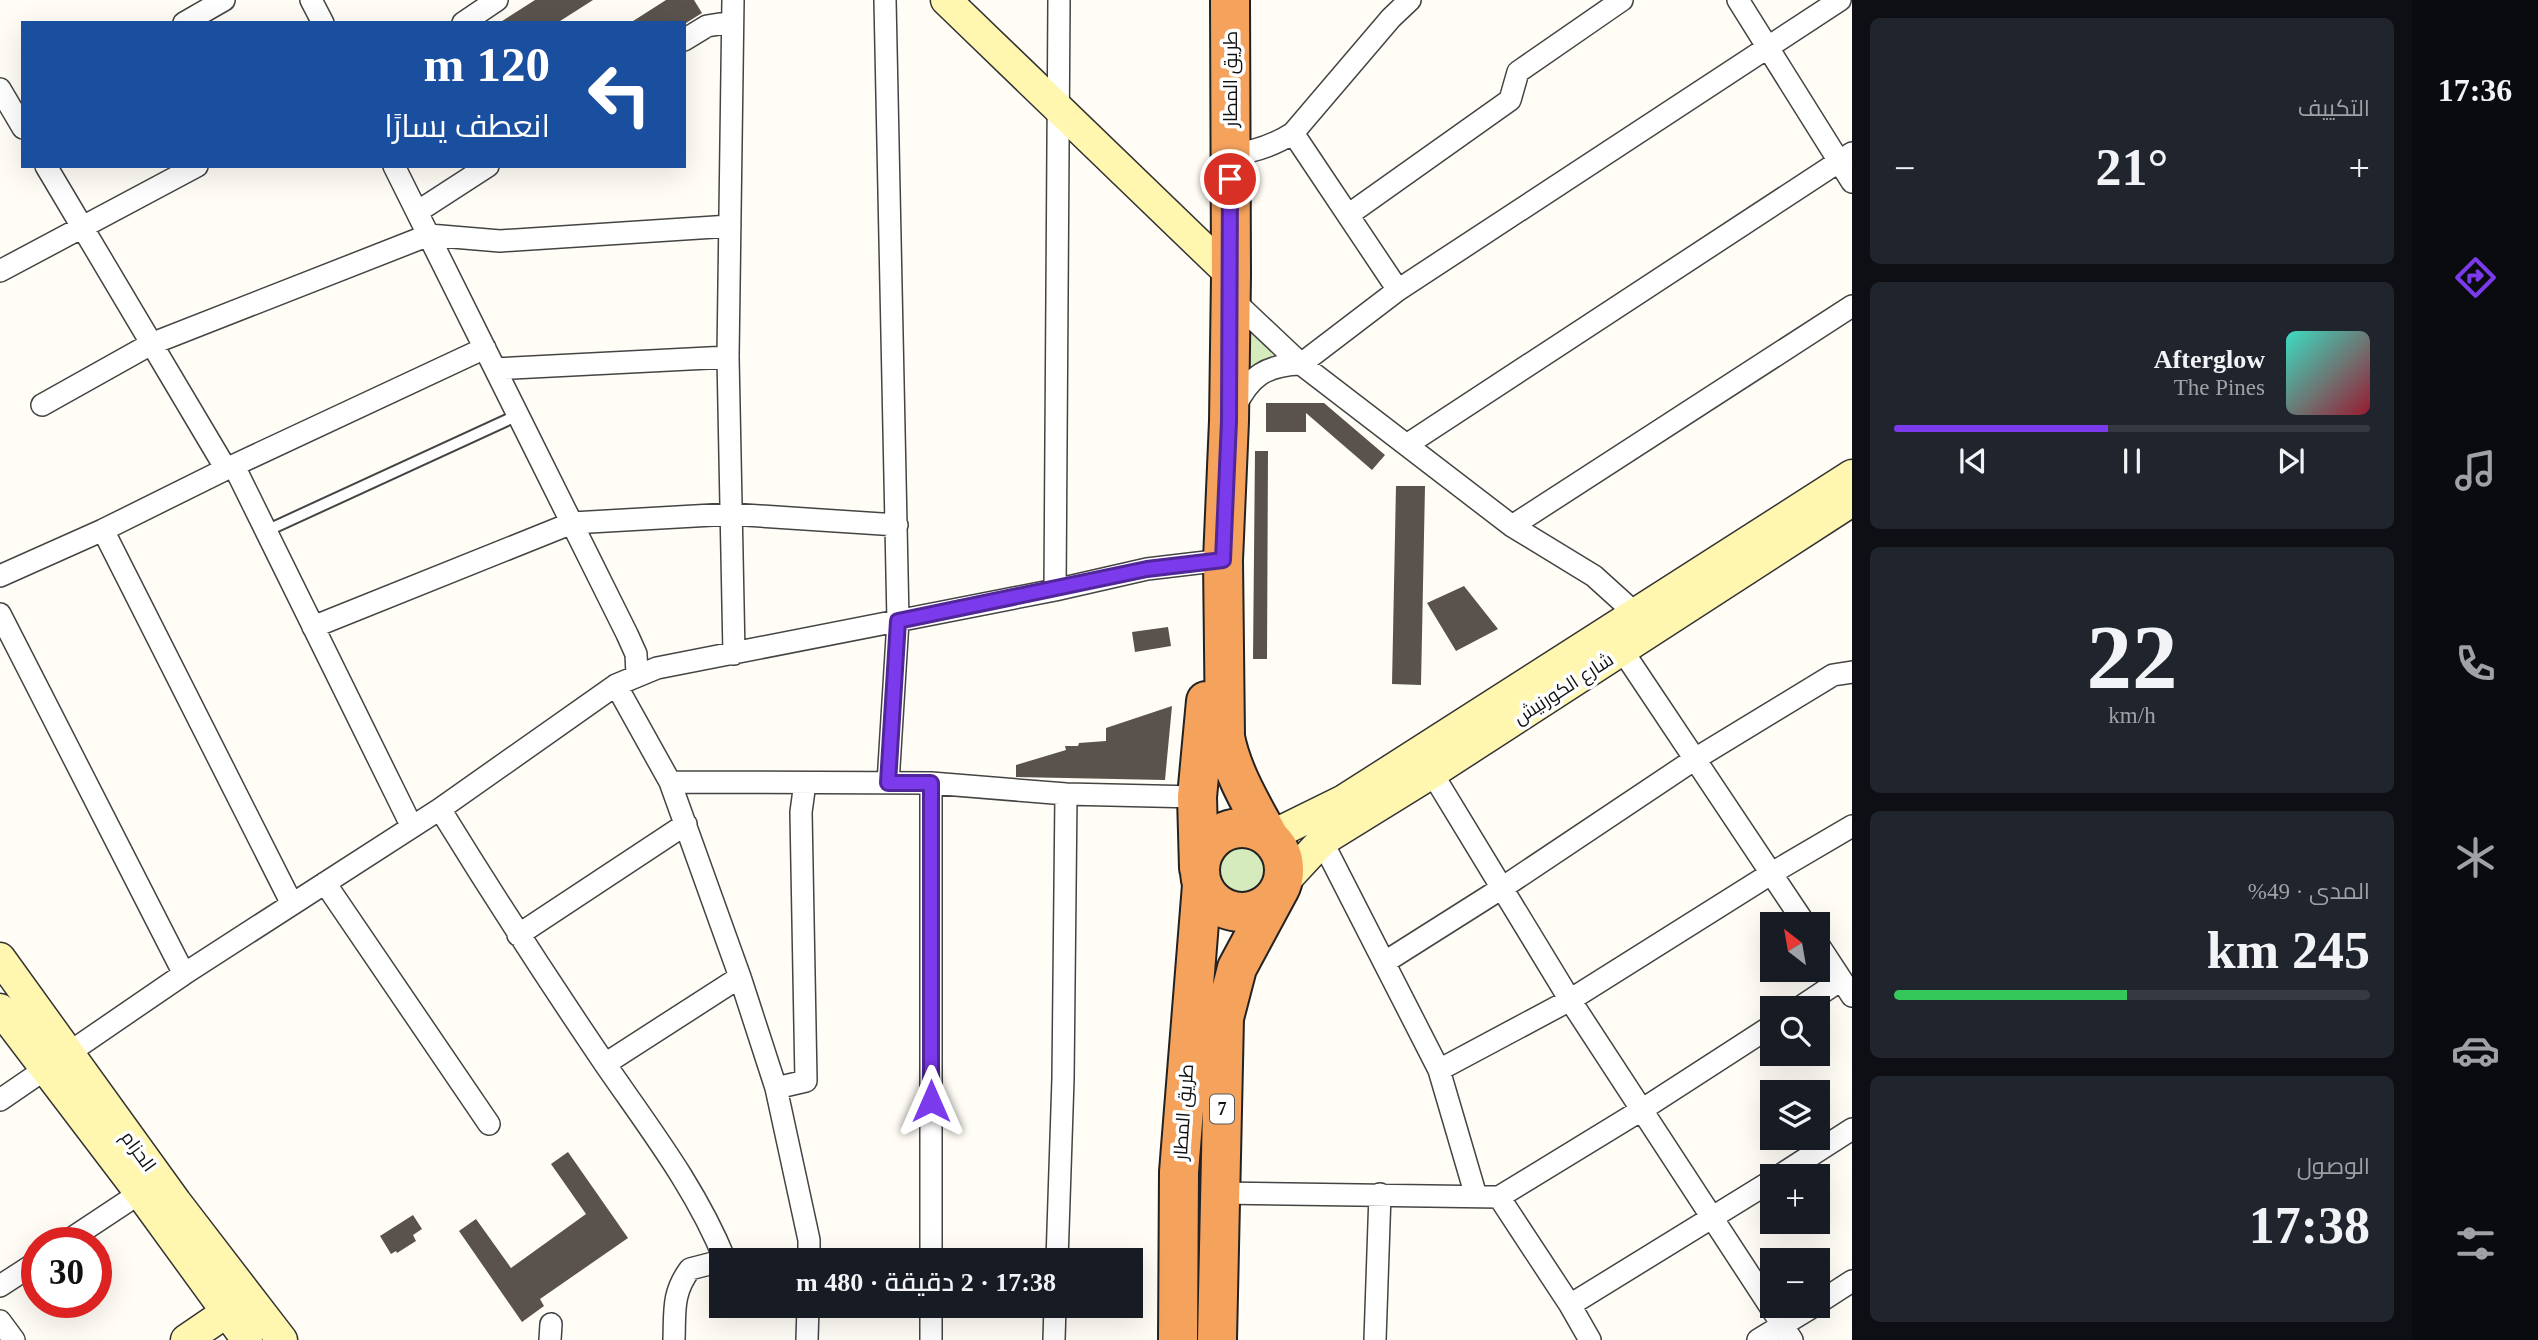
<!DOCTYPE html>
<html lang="ar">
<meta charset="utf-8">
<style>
:root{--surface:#171b24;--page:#20242c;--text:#f1f3f6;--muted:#9ea1a6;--line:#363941;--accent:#7c3aed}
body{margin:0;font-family:"Times New Roman",Cairo,serif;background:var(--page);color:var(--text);direction:rtl;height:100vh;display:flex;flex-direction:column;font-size:26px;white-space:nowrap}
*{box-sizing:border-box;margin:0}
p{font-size:23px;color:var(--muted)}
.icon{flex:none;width:38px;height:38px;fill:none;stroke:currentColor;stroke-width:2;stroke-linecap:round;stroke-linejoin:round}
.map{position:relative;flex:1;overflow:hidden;direction:ltr}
.side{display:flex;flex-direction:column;gap:18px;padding:18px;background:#0d0f14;width:560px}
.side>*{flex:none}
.hud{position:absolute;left:21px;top:21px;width:665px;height:147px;border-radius:0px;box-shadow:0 7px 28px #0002;direction:rtl;background:#1a4fa0;color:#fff;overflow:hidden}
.needle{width:46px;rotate:329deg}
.buttons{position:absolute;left:1760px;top:912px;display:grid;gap:14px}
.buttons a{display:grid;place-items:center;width:70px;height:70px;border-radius:0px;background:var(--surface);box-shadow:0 7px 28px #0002;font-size:35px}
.speed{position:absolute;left:21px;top:1227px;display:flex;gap:14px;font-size:35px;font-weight:700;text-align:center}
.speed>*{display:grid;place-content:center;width:91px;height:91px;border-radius:50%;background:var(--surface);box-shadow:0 7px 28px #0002;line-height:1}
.speed .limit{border:10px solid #d22;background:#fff;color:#111}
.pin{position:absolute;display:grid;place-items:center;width:60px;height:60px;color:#fff;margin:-30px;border:4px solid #fff;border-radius:50%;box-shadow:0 2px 7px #0007}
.me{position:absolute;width:77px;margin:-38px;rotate:0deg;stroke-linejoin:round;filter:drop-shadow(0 0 5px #0008)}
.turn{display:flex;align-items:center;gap:24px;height:147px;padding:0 21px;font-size:32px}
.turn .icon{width:91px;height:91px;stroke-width:2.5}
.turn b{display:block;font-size:49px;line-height:60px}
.big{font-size:52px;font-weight:600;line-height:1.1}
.side .card{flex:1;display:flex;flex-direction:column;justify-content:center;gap:10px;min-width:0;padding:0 24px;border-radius:10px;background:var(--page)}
.side .dial{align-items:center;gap:0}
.dial b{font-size:91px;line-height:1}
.song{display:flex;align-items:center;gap:21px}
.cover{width:84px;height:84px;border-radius:10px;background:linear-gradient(135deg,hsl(170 70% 55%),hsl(350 70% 35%))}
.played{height:7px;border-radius:4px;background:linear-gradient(90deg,var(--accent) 45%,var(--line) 45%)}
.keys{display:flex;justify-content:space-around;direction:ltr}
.heat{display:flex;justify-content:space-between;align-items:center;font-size:38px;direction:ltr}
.charge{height:10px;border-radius:5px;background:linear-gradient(90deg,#34c759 49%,var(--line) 0)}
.trip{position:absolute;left:709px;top:1248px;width:434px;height:70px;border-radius:0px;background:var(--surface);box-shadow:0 7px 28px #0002;font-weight:600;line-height:70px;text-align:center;direction:rtl}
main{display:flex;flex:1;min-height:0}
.tabs{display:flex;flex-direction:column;width:126px;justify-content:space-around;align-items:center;background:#090b0e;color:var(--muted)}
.tabs .icon{width:49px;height:49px}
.tabs .selected{color:var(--accent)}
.tabs b{font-size:32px;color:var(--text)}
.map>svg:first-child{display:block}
</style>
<main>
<nav class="tabs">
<b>17:36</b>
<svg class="icon selected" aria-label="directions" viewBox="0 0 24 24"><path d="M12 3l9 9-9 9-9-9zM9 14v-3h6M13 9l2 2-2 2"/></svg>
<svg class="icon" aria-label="music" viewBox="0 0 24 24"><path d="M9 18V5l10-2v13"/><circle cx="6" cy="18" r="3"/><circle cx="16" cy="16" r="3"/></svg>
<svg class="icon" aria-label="phone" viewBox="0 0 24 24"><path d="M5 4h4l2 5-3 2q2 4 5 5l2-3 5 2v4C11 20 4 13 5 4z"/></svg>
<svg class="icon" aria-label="climate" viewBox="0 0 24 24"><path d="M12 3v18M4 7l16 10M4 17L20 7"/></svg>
<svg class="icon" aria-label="car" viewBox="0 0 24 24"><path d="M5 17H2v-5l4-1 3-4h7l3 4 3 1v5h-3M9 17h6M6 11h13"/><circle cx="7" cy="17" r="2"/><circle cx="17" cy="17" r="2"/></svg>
<svg class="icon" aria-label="filters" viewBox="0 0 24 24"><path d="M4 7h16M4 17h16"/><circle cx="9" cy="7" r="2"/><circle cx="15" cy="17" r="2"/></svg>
</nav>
<section class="side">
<div class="card"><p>التكييف</p>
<div class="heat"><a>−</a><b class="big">21°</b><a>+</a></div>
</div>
<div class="card">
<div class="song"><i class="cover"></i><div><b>Afterglow</b><p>The Pines</p></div></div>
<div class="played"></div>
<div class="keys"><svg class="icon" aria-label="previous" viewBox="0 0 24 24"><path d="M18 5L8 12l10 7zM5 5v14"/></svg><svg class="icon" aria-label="pause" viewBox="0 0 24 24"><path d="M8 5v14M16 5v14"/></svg><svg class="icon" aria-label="next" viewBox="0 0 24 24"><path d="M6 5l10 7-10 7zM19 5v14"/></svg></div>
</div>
<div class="card dial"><b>22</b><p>km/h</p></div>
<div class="card"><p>المدى · 49%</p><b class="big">245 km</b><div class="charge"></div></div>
<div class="card"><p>الوصول</p><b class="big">17:38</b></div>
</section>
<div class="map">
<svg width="1852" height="1340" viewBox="0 0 1852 1340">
<rect width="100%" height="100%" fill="#fffdf5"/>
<path fill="#d5ebbd" d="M1243,325L1282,358L1262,360L1243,373Z
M1216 869a27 27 0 1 1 54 0a27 27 0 1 1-54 0Z"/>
<path fill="#5a524d" d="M535,0H593L557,23H499Z
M666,0H694L702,13L686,23H630Z
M1266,403H1324L1385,455L1372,470L1306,413V432H1266Z
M1255,451H1268L1267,659H1253Z
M1396,486H1425L1421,685L1392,684Z
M1464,586L1498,629L1456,651L1427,603Z
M1168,627L1171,646L1135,652L1132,632Z
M1172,706L1165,780L1016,777V765L1066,750L1065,746H1078L1079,743L1106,741V728Z
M568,1152L628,1238L540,1299L544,1306L522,1322L459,1231L476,1219L511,1268L586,1214L551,1164Z
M413,1215L422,1229L413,1235L416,1241L397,1253L396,1251L391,1254L380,1236Z"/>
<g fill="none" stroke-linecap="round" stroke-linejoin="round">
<defs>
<path id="lane" d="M266,531L518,415"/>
<path id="street" d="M311,0L323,23
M733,0L728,357L734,654
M885,0L898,621L888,783
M1738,0L1852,182
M184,23L224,0
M463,23L497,0
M684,40L707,26L732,22
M0,89L23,128
M1293,133L1398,290
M1230,155C1254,152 1273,146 1293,133L1391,18L1410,0
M46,166L226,469
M394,166L627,634L636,654L637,675
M417,212L488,166
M1348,215L1510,100L1518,72L1622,0
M0,271L197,166
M1230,297L1301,364L1512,526L1594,576L1636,614
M495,369L728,357
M42,405L151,344L429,235L500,241L730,226
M1235,407C1250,376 1266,365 1301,364L1398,290L1840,0
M1408,444L1852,153
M234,466L412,827
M1512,526L1852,306
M103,530L292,904
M0,576L103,530L226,469L485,348
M1055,590L1059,0
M0,614L184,974
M313,627L572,523L730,514L897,525
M1622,650L1805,924
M616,685L670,782L740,977L776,1088L809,1240V1260
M1432,773L1570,1000L1792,1340
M670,782L931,783L1066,794L1197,797
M931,783V1260
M440,809C493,895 548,980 605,1064C649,1128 696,1188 725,1260
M1322,841L1439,1070L1476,1196
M325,883L489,1124
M518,935L686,824
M1818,944L1852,996
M1385,962L1502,888L1695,759L1833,675L1852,672
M1799,1008L1841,980
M605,1064L740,977
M1439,1070L1570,1000L1772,873L1852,826
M776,1088L806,1081L801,812L805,783
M0,1100L184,974L440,809L616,685L657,668L1055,590L1147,569L1223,560
M1779,1176L1852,1129
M1219,1193L1499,1197L1643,1109L1773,1025
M1499,1197L1570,1305L1590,1340
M66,1242L140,1193
M1057,1260L1063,1079L1066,794
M0,1286L37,1262
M1818,1303L1852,1281
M1570,1305L1773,1180
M0,1321L14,1340
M550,1340L551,1324
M674,1340C675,1311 672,1293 690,1269L721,1261
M807,1340L808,1306
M931,1340V1306
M1054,1340L1055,1306
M1375,1340L1380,1194
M1758,1340L1814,1306"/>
<path id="secondary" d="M946,0L1231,275
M1269,837L1344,800L1852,475
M1282,884L1322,841L1432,773L1852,501
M0,958L176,1202L282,1340
M0,1009L140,1193L247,1340
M186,1340L227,1312"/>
<path id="highway" d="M1230,0L1231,275L1229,421L1223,560L1225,737C1232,773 1252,805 1269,837
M1200 870a42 42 0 1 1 84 0a42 42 0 1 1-84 0Z
M1199,868L1197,797L1206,701
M1178,1340L1179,1172L1202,885
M1217,1340L1224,1018L1237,968L1279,890"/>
</defs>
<use href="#lane" stroke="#444" stroke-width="14"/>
<use href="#street" stroke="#444" stroke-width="24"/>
<use href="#secondary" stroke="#333" stroke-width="33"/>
<use href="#highway" stroke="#222" stroke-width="42"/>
<use href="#lane" stroke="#fff" stroke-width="10"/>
<use href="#street" stroke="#fff" stroke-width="21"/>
<use href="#secondary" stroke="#fff6b0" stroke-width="30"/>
<use href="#highway" stroke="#f5a25d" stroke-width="38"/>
</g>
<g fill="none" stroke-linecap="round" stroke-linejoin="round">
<defs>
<path id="route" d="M931,1101V783H888L898,621L1147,569L1223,560L1229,421L1230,179"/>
</defs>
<use href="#route" stroke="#51269a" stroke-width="18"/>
<use href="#route" stroke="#7c3aed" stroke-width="12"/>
</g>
<g text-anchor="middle" stroke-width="7" stroke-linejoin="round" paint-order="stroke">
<rect fill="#fff" stroke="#585858" stroke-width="2" x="1210" y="1094.5" width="24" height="29" rx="5"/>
<g font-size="18" font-weight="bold" fill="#111">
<text x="1222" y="1115">7</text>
</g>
<g font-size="19" fill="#111" stroke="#fff">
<text transform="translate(1230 79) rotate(-90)" y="7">طريق المطار</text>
<text transform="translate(1563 688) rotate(-33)" y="7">شارع الكورنيش</text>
<text transform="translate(1183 1112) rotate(-86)" y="7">طريق المطار</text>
<text transform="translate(139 1151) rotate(54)" y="7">الحزام</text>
</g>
</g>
</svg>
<div class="buttons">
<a><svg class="needle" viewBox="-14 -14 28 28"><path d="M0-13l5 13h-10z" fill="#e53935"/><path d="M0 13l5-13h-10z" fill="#9ea1a6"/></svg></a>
<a><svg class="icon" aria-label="search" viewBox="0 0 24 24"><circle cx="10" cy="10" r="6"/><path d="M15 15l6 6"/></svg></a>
<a><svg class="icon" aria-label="layers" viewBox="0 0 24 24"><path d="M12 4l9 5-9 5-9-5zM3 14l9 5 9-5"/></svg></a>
<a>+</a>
<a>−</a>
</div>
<div class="speed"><div class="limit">30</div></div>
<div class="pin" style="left:1230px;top:179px;background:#d93025"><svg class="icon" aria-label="arrive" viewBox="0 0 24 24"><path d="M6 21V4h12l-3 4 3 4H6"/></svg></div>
<svg class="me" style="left:931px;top:1101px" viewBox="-20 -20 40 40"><path d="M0-17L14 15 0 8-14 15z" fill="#7c3aed" stroke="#fff" stroke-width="4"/></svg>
<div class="trip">17:38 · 2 دقيقة · 480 m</div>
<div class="hud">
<div class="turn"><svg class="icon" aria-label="left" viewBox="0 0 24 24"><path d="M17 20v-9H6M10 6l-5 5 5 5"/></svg><div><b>120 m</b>انعطف يسارًا</div></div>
</div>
</div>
</main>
